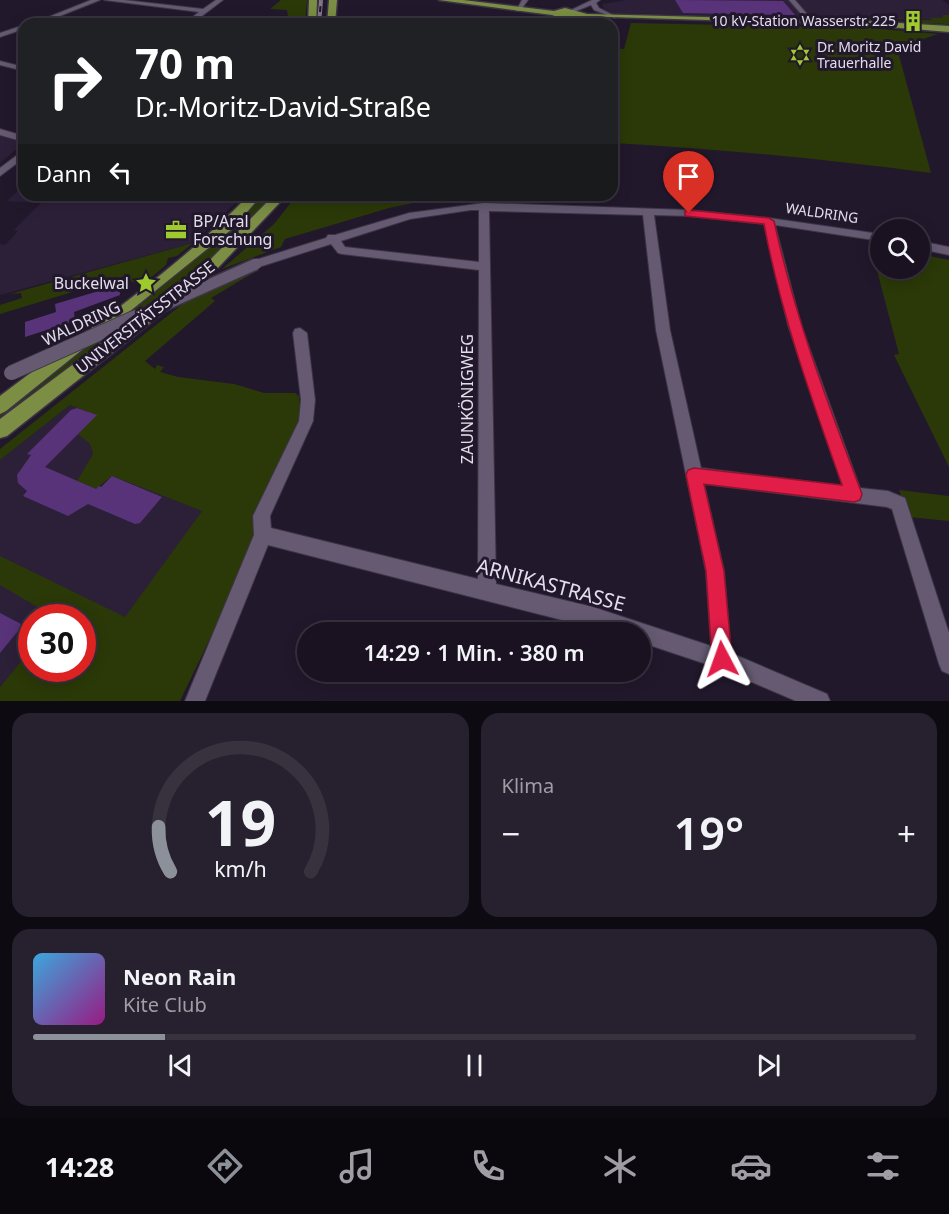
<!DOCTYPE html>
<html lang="de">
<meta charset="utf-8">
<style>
:root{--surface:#1a1221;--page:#27202e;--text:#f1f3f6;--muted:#9f9ea5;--line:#38323f;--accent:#8c9099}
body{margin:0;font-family:"Noto Sans",sans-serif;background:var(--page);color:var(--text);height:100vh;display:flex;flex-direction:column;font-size:22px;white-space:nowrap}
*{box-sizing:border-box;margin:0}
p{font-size:20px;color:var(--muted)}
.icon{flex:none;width:33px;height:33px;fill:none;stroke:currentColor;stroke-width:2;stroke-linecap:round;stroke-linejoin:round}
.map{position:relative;height:701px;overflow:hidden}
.panel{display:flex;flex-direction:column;gap:12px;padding:12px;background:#0e0a12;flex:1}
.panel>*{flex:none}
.top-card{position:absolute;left:18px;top:18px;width:600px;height:183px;border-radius:18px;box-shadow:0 3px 15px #0003,0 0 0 2px var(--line);background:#202124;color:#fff;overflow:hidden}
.buttons{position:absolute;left:870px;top:219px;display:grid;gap:12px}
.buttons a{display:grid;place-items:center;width:60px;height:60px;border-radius:50%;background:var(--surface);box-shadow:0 3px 15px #0003,0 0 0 2px var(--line);font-size:30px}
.speed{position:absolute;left:18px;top:604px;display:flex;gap:12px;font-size:30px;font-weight:700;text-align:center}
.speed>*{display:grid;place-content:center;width:78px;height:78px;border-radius:50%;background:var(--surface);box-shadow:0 3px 15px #0003,0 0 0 2px var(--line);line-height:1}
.speed .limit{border:9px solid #d22;background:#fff;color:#111}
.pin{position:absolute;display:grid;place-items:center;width:51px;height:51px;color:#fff;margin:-62px -26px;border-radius:50% 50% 50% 0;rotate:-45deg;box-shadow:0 0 6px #0007}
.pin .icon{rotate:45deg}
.me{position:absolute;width:66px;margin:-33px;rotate:356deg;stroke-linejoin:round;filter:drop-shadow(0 0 4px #0008)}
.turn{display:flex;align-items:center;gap:21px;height:126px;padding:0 18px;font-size:27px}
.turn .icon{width:78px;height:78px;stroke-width:2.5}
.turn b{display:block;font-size:42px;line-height:51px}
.then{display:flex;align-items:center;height:57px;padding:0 18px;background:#0003;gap:12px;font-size:22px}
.big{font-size:45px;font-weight:600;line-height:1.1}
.panel .card{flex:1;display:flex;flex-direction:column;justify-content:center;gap:9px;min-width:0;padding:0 21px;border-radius:18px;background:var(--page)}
.panel .dial{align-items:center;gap:0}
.dial svg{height:156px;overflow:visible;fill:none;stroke:var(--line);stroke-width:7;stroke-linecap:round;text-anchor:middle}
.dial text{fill:var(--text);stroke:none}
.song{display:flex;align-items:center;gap:18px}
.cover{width:72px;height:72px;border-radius:9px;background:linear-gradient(135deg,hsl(200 70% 55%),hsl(310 70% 35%))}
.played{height:6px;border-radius:3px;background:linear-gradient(90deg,var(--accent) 15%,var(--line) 15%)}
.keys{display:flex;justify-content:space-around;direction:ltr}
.heat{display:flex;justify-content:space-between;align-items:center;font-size:33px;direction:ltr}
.panel .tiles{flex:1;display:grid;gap:12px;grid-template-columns:1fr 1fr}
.card:last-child{grid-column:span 2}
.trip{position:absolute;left:297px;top:622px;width:354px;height:60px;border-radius:30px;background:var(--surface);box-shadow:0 3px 15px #0003,0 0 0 2px var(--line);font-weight:600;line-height:60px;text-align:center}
.dock{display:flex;height:96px;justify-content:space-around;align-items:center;background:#0a070d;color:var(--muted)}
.dock .icon{width:42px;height:42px}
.dock .on{color:var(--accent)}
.dock b{font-size:27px;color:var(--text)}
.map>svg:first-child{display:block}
</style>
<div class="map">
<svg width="949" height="701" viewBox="0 0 949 701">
<rect width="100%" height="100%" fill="#22182c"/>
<path fill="#2c2039" d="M627,0H942L949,5V20L611,13L604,9L602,4Z
M0,136L24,143L0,163Z
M24,185V195H244L193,243L0,295V244L5,245L18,231L14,230L41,203L7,201Z
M70,405L97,415L90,444L93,454L78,481L102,487L112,476L202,511L125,618L76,594L56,618H32L31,649L0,687V460Z"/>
<path fill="#2b3908" d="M281,0H307L305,24H289L287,10L270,9Z
M943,15H949V24L920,23L916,19L890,18L888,21L810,17L932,20L930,18H942Z
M631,23L869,28L938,34L897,48L931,173C826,159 719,149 613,143L612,150V48L624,49Z
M261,195H276L227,247L177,288L0,424V412C89,343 185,278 261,195Z
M297,195H424L428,200L389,208L285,239L281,247L222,269L274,224Z
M193,243L177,256L168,258L166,265L142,285L131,281L128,275L0,314V305L22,298L21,293L10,294Z
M870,244L880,246V268H920V254L949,260V467L894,355L899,354Z
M258,270L211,298L215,301L145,361L155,369L157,365L164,367L160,372L178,377L234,384L264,393H295L299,396L301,415L258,515L248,559L180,701H0V687L31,649L32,669H82V618H56L0,585V556L125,617L202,511L112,476L96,489L77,481L93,454L90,444L78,434L96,415L70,405L0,460V449L185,302Z
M899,490L949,496V521L909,517Z"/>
<path fill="#58337a" d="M675,0L783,1L795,15L683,13Z
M119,285L120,295L74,312L75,321L25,337V322L56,312L55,304Z
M77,408L97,415L45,467L96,489L99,486L101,487L112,476L162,497L140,523L135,524L88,504L68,516L23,496L27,491L18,483L17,475L31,455L27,454L71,410Z
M0,613L23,625L0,653Z"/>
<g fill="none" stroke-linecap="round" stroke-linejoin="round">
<defs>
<path id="minor" d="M91,0H100L40,24H31Z
M104,0H124L203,9L216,0H223L198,19L229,24L194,22L184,24L199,12Z
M522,0H528L520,11H516Z
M592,0H600L596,3L599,8L615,16V18L594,10L591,5L574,12L569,11Z
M789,0H795L813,21V23H809Z
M560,17L565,18L560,24H553Z
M24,25V29L0,37V33Z
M0,61L24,67V71L0,65Z
M0,129L24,136V142L0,135Z
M24,150V158L0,176V168Z
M484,203L689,210L769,218L880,234V241L775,225L801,325L860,488L888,491L905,498L907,504L949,633V674L942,671L939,664L892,509L887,507L704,484L724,571L731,653L827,694L830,701H796L721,669L640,642V633H613L268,545L205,701H185L254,535L253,516L299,421L301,400L293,333L295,329L300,328L307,333L315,400L313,421L270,516L271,528L478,579L479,270L342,254L338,253L331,244L256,268L250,264L252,261L326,238L328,235H335L409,213ZM471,210H479V262L345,247L341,241L410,219ZM489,211L643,215L656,330L706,571L711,646L593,607L496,584ZM654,215L689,216L764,224L788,325L843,486L701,468L670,330Z
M920,241L949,247V255L920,249Z"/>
<path id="major" d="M309,0H317L316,24H308Z
M329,0H337L335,24H327Z
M439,0H463L554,11L565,8L587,14L865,21L949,26V32L865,25L579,16L566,20L552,15Z
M249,195H262L232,229L6,411L0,414V396C83,333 177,270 249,195Z
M274,195H287L212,274L7,436L0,438V419L202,268Z"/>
</defs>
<use href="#minor" stroke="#3c3444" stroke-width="2"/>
<use href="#major" stroke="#3c3444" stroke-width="3"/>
<use href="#minor" fill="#655a72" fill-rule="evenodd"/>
<use href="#major" fill="#7b8e44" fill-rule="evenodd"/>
<defs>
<path id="rail" d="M319,24L321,0"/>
</defs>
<use href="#rail" stroke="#7f7788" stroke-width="4"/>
<use href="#rail" stroke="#22182c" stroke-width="2" stroke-dasharray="6" stroke-linecap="butt"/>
<defs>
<path id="minor-bridge-far1" d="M133,319L256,264"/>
<path id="minor-bridge" d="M11,373L136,317"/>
</defs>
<use href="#minor-bridge-far1" stroke="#3c3444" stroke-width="14" stroke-linecap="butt"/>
<use href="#minor-bridge" stroke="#3c3444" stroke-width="16" stroke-linecap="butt"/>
<use href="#minor-bridge-far1" stroke="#655a72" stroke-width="11"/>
<use href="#minor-bridge" stroke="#655a72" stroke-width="14"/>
</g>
<path fill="#e11d48" stroke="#92132f" stroke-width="1.5" d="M689,210L769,218L774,221C795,318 827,401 862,494L860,500L854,502L704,484L724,571L732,659L729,666L722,669L715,666L712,659L706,571L686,475L688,470L694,468L842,485C811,397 781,315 764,224L685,216V211Z"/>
<defs>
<symbol id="building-bare" viewBox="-9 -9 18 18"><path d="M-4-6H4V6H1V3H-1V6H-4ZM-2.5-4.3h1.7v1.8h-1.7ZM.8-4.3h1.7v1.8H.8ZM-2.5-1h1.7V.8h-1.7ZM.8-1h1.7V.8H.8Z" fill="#9eca2e" stroke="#22182c" stroke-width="2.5" paint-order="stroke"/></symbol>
<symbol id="synagogue-bare" viewBox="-9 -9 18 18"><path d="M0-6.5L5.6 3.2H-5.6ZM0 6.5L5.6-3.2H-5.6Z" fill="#9eca2e" stroke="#22182c" stroke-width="2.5" paint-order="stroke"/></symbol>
<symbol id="office-bare" viewBox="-9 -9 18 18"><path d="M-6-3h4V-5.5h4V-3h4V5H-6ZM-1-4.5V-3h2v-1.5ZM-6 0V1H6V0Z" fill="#9eca2e" stroke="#22182c" stroke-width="2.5" paint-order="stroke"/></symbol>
<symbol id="sight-bare" viewBox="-9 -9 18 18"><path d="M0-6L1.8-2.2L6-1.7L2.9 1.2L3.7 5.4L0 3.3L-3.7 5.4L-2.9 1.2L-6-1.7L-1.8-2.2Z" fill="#9eca2e" stroke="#22182c" stroke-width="2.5" paint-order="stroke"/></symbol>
</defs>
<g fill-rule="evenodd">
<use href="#building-bare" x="898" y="6" width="30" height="30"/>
<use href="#synagogue-bare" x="785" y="40" width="30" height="30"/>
<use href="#office-bare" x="161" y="215" width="30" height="30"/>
<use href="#sight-bare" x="131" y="268" width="30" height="30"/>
</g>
<g text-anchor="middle" stroke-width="6" stroke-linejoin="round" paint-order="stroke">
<g font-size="14" fill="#e4deec" stroke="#22182c" text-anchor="end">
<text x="896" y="26">10 kV-Station Wasserstr. 225</text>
<text x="817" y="52" text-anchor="start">Dr. Moritz David<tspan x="817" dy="16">Trauerhalle</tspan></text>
</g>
<g font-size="14" fill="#e4deec" stroke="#22182c">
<text transform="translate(822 213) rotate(8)" y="5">WALDRING</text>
</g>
<g font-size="16" fill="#e4deec" stroke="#22182c" text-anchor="start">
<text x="193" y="227">BP/Aral<tspan x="193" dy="18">Forschung</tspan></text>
<text x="129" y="289" text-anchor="end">Buckelwal</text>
</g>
<g font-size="16" fill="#e4deec" stroke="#22182c">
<text transform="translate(145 317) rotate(-38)" y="6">UNIVERSITÄTSSTRASSE</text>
<text transform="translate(81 323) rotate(-25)" y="6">WALDRING</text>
<text transform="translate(467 399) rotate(-90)" y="6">ZAUNKÖNIGWEG</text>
</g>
<g font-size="20" fill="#e4deec" stroke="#22182c">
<text transform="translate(551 585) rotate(15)" y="7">ARNIKASTRASSE</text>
</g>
</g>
</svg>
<div class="buttons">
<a><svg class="icon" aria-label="search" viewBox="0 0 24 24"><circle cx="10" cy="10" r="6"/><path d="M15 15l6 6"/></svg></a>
</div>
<div class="speed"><div class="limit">30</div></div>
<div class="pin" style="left:689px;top:213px;background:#d93025"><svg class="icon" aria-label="arrive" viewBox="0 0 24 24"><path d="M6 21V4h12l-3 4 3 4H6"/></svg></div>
<svg class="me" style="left:722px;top:659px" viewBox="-20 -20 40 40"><path d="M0-17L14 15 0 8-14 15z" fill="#e11d48" stroke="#fff" stroke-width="4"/></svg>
<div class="trip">14:29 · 1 Min. · 380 m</div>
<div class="top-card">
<div class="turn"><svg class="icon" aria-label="right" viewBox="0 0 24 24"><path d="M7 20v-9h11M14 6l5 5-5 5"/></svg><div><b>70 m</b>Dr.-Moritz-David-Straße</div></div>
<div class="then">Dann<svg class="icon" aria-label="left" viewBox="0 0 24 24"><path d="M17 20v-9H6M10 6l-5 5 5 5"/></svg></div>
</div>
</div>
<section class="panel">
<div class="tiles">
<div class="card dial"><svg viewBox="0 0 100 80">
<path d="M14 69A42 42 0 1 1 86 69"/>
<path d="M14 69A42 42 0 0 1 8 46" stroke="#8c9099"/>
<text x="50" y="56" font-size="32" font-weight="700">19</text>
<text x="50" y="72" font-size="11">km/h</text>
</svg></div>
<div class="card"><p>Klima</p>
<div class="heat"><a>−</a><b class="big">19°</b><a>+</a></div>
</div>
<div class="card">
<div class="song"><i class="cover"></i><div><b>Neon Rain</b><p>Kite Club</p></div></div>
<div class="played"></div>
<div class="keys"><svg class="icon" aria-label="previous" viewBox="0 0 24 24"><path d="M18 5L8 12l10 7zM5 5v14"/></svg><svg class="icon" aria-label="pause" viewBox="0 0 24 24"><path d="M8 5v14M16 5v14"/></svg><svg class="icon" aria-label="next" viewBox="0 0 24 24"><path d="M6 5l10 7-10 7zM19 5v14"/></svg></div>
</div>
</div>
</section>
<nav class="dock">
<b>14:28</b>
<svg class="icon on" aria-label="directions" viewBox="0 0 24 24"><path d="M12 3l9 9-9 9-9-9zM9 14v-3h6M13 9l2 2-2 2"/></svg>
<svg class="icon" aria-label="music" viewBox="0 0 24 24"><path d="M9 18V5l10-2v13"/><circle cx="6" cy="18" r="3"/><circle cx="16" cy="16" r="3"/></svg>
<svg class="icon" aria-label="phone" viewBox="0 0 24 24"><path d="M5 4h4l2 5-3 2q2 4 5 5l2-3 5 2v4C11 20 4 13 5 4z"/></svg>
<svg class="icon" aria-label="climate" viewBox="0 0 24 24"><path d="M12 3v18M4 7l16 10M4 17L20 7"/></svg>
<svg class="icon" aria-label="car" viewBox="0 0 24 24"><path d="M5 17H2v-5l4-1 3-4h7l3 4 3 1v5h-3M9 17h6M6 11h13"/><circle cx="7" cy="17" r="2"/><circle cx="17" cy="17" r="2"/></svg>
<svg class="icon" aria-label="filters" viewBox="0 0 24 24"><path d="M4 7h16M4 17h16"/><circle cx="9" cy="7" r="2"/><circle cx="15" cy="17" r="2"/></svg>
</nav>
